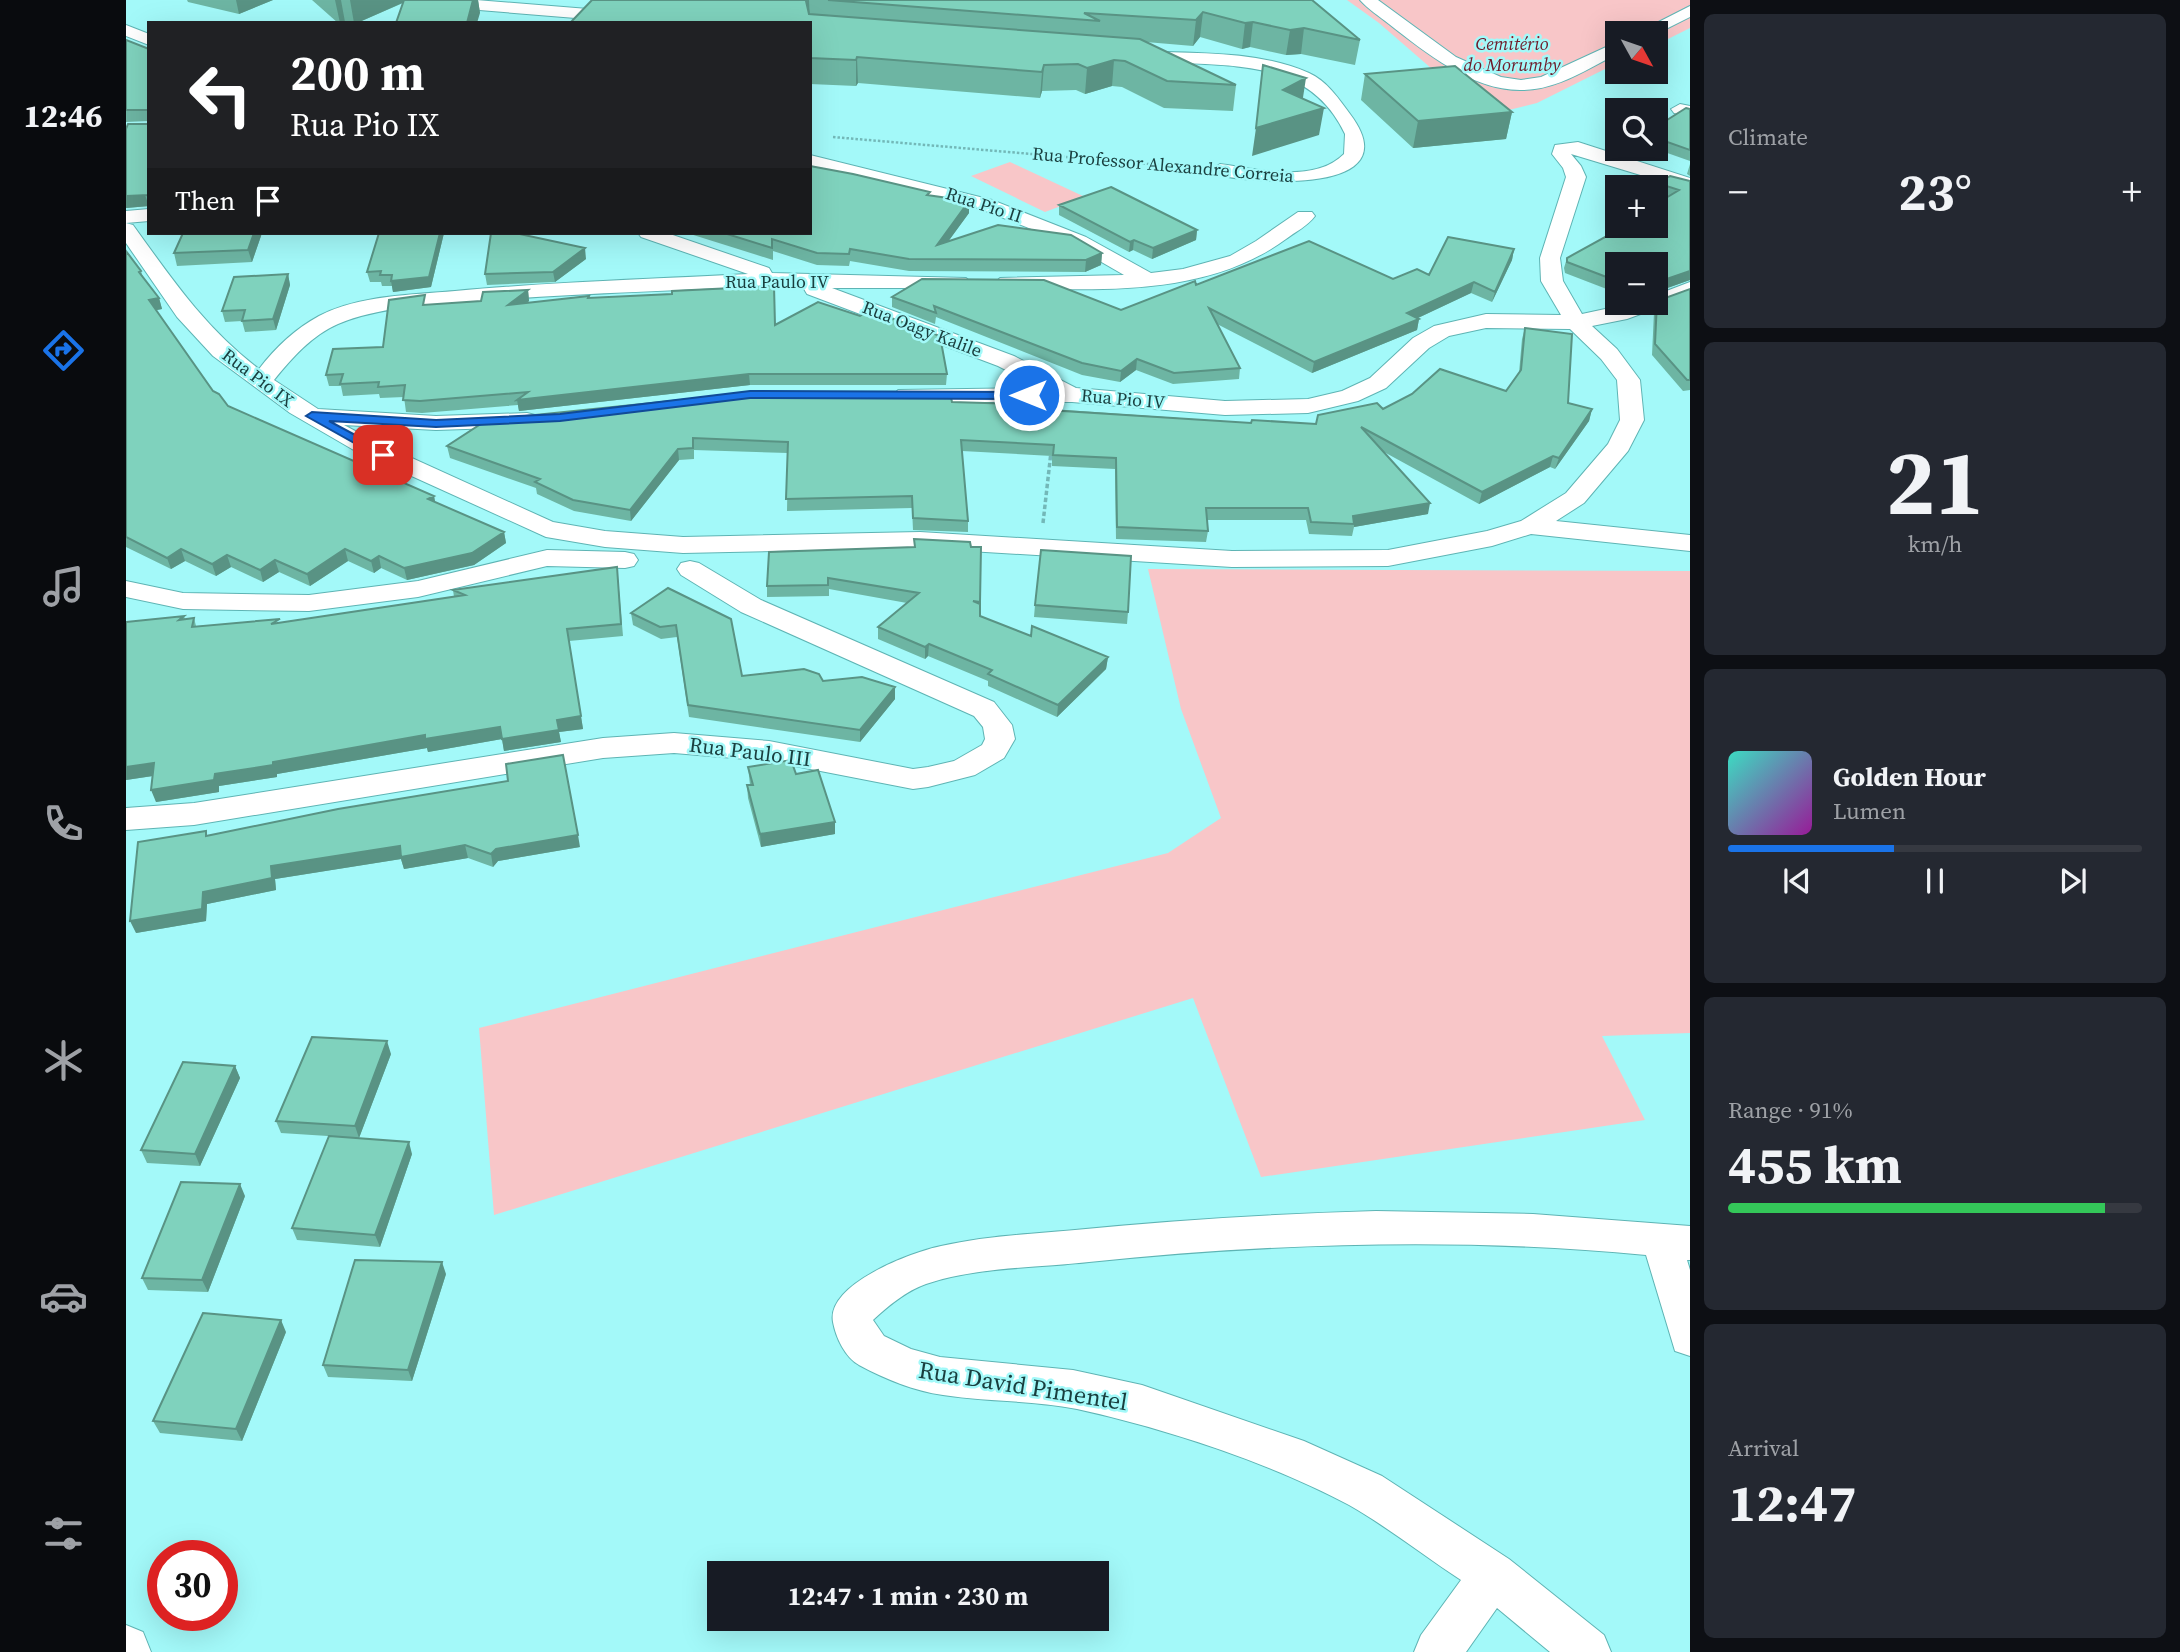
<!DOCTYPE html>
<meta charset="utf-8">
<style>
:root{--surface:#171b24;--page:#242831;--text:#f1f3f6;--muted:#9ea1a6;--line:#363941;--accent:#1a73e8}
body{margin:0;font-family:"Source Serif 4",serif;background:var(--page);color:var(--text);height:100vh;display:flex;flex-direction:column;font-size:26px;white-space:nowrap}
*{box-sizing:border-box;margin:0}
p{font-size:23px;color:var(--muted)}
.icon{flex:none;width:38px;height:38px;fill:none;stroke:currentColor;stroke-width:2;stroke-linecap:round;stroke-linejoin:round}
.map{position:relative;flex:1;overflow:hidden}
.details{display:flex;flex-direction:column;gap:14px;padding:14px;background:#0d0f14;width:490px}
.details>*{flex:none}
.hud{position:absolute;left:21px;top:21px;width:665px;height:214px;border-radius:0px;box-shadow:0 7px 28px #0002;background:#202124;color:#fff;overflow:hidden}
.needle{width:46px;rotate:130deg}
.tools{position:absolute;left:1479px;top:21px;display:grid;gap:14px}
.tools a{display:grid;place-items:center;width:63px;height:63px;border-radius:0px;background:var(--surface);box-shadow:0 7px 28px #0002;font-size:35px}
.speed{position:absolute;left:21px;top:1540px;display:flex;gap:14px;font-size:35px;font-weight:700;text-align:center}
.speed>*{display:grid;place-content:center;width:91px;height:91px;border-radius:50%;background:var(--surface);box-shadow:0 7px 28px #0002;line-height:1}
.speed .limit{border:10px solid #d22;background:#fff;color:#111}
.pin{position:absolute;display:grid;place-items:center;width:60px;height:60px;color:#fff;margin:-30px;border-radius:14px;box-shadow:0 4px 10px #0006}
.me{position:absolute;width:77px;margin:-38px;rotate:270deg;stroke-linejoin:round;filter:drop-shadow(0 0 5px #0008)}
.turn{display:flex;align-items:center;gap:24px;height:147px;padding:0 28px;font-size:32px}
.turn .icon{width:91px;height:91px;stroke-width:2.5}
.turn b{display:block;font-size:49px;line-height:60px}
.then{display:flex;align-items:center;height:66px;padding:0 28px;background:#0003;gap:14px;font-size:26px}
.big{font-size:52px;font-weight:700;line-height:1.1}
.details .tile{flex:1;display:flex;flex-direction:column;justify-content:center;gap:10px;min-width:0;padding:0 24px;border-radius:10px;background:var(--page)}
.details .dial{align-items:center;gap:0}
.dial b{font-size:91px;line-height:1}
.song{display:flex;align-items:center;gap:21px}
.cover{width:84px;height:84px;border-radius:10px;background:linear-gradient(135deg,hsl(170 70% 55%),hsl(300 70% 35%))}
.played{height:7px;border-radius:4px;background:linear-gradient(90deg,var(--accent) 40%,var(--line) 40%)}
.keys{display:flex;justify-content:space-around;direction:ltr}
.heat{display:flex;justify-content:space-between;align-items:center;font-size:38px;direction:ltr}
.charge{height:10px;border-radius:5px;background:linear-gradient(90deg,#34c759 91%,var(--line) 0)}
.trip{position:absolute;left:581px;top:1561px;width:402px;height:70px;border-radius:0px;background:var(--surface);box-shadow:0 7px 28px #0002;font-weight:700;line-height:70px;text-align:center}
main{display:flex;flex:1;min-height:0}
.menu{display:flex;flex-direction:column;width:126px;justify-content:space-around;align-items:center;background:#090b0e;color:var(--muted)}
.menu .icon{width:49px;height:49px}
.menu .selected{color:var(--accent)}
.menu b{font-size:32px;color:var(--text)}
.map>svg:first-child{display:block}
</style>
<main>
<nav class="menu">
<b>12:46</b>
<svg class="icon selected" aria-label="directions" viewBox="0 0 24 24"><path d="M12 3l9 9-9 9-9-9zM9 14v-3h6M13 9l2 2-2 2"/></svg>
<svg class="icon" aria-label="music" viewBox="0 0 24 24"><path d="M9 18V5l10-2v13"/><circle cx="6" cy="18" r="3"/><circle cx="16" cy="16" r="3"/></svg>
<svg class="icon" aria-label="phone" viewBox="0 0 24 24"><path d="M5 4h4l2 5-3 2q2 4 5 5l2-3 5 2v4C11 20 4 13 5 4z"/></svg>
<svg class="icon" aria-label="climate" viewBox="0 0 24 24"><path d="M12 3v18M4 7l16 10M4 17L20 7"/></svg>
<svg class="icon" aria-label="car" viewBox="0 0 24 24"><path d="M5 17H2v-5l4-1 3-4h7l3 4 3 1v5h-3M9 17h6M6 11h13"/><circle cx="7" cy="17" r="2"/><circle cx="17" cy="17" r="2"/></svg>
<svg class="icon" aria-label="filters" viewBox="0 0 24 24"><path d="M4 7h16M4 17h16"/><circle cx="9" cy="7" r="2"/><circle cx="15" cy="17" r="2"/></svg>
</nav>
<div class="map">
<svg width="1564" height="1652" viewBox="0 0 1564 1652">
<rect width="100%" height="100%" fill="#a3f9f9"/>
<path fill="#f8c6c8" d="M1221,0H1564V28L1530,45V33H1491V63L1411,103L1383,110L1306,69L1253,23Z
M884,162L959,197L919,212L845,176Z
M1022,569L1564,571V1033L1476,1036L1519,1120L1135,1177L1067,998L368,1215L353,1028L1042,853L1095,818L1055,709Z"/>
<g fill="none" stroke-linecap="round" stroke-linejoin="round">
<defs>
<path id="minor" d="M284,0H350L573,18L581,23H511L292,5Z
M1234,0H1252L1330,57L1375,77L1395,80L1415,77L1491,42V54C1461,69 1431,90 1396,90C1347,91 1300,53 1263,24C1253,16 1242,9 1234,0Z
M1564,6V17L1530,34L1511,33Z
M0,25L23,34V45L0,36Z
M1014,51C1069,54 1132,50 1183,73C1201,81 1213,99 1224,114C1286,196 1127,184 1087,174L1084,170L1094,164C1132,169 1188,184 1218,154L1219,134C1187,66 1122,66 1056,63C1041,62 1023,63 1008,60L1006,56Z
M1554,104L1564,106V117L1548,113L1545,109Z
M1452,142L1564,178V190L1445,154L1455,166L1460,177L1434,258L1437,281L1456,314L1507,303H1530V295L1564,282V296L1501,319L1466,326L1491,349L1514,380L1518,420L1502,451L1458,503L1430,521L1564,535V551L1405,534L1366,546L1262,566L1106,567L794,548L557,553L479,547L420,537L226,449L164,413L87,356L51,317L0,243V211L23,209V221L0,223L7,225C46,279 79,328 133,369C149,348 169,329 193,316C233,295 285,295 329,291C426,282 525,279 622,274L515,237L512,233H541L643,268L646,273L840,278L844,282L840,286L833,288H706L888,356L950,388L1099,401L1182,399L1216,391L1244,378L1287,338L1308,326L1360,314L1435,315L1415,281L1414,258L1440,177L1437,168L1426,154L1429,145ZM656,285L680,287L678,289L681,294L872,366L915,388L772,390L768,395L772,400L780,402H946L1099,415L1182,413L1232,401L1260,388L1303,348L1323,336L1360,328L1444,329L1475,359L1491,380L1494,420L1482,444L1440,493L1395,521L1361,531L1262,550L1106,551L794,532L557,537L479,531L427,522L244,439L218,425L310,430L401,427L409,425L413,420L409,415L401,413L310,416L192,409L148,380C165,359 186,335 212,324C252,307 298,306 342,302C446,293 552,291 656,285Z
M684,155L866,200L960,237L1025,273L1057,269L1104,256L1130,241L1172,212H1186L1189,216C1182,226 1169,232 1160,239C1081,297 974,290 881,288L874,286L870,282L874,278L998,275L946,245L852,208L684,167Z
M421,550L499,552L508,554L512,560L508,566L499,568L421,566L292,597L183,611L57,609L0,597V581L57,593L183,595L292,581Z
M564,561L573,563L635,600L868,702L886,725L889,739L878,758L849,775L802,787L787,789L643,761L548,753L477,758L68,825L0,830V808L68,803L477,738L548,733L643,741L787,769L802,767L828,761L856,745L859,739L857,727L848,716L615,612L555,575L551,569L555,563Z
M1250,1211L1407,1214L1564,1226V1260H1561L1564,1270V1356L1549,1351L1520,1255C1335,1237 1148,1243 963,1262C910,1268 850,1267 800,1284C780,1291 762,1306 747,1320L758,1336L785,1349L814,1357L947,1370L1016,1385L1178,1441L1256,1476L1383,1559L1478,1635L1485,1652H1424L1371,1608L1340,1652H1288L1295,1635L1335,1580C1298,1556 1262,1527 1223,1505C1145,1463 1038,1428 951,1409C908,1400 861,1402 817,1395C788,1391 759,1379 733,1365C719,1357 710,1338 707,1322C700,1284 786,1252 815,1246C859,1236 904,1234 949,1230C1049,1220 1149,1214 1250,1211Z
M0,1625L17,1632L25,1652H0Z"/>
</defs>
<use href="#minor" stroke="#5eb4b4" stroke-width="2"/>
<path stroke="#73b8b8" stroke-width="2.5" stroke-dasharray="2.5 2" stroke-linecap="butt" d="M707,137L1069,168"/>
<path stroke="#73b8b8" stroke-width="3.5" stroke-dasharray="4.5 2.5" stroke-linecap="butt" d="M917,523L925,452"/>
<use href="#minor" fill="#fff" fill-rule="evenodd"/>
</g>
<path fill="#6db5a3" d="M61,0H147L113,14L62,2Z
M186,0H352L354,13L277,3L231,23H212Z
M466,0H1186L1234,40L1229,65L1175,54L1160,55L1124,47L1116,49L1074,37L1067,46L1020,42L1110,85L1107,111L1038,108L996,87L986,86L959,94L950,90L916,91L914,98L732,83L730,86L684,84V23Z
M0,40L23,49V206L0,208L22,124V121L0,122Z
M1239,74L1386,112L1380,139L1287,148L1235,100Z
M1564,109V161L1530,149V127Z
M1564,164V176L1561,174Z
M1564,181V280L1530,292V273L1491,264V293L1439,273L1438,268L1441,258L1530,226V204L1541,198L1530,194L1531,183Z
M804,195L843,213L822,241L976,253L975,265L959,272L783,271L724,261L723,266L691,265L647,251V260L561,233H684Z
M933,205L1071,230L1070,240L1026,259L1007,250L1003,252L933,215Z
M136,233L126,262L51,266L48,253Z
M253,233H318L305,287L267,292L266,286H256L255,282H244L241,272Z
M1388,249L1386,260L1366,302L1345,293L1292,318L1293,319L1291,330L1186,373L1091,324L1114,368L1113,379L1047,384L1010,370L994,382L956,375L810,317L809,324L766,307V297L995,310L1070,285L1267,279L1303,275Z
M0,251L15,271L17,278L33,298L36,309L30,310L87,391L102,406L308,496L309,502L378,532L380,543L348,565L281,580L255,568L248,573L222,561L184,586L153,572L137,582L105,567L90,576L59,561L45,569L0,547Z
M460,259L429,282L361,285L359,274Z
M162,274L164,285L150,330L119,332L116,321L99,322L96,311Z
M1564,289V390L1557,391L1526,355L1528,312L1531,301Z
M402,290L403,301L401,303L463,298L650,325L821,374L820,385H624L393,411L392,405L296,413L280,412L278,397L254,398L253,394L217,396L215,386H203L200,375L257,347L301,305L355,301Z
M1399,328L1442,403L1466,409L1463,421L1429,469L1424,467L1353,504L1258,452L1302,514L1228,527L1226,536L1183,534L1180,520H1081L1082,531L1080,542L990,539L989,469L926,466V456L836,451L842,521V532L787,530L786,508L661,511L662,453L568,450V459L553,460L505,521L448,511L411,494L410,488L324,458L321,446L826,402L1125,423L1190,424L1257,409L1380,391L1393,373L1396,339Z
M845,547H855L854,616L905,636L982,657L980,669L931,717L862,686V681L802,656L799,659L752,639V627L781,603L703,589V596L641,597V586Z
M491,567L497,636L443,641L457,729L433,732L435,742L378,751L376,739L302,752L301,748L151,774V777L93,786V792L30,802L27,776L0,780V622L58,616L59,619L68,618L70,626L155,623L328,597L327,590Z
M542,588L616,676L697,681L769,699L734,742L563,717L551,637L535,639L507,625L505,613Z
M909,605L1002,612L1001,624L908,617Z
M622,767L670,774L709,834L635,847L622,798L621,785H624Z
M82,836L454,847L372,861L367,867L342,858L278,869L275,859L149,879L150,890L81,904L80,921L10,933Z
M265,1054L233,1138L155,1133L150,1121Z
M109,1066L114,1078L74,1166L21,1163L15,1150Z
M286,1154L254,1247L171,1240L166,1228Z
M119,1196L82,1292L22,1290L16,1278Z
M320,1274L286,1381L202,1377L197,1365Z
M160,1332L116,1441L34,1433L27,1421Z"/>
<path fill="#599384" d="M110,0H147L113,14Z
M209,0H215L219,22L217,23H214Z
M224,0H283L231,23H228Z
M347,0H352L354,13L351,23H341Z
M682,0H683L684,23L680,1Z
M1077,12L1074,37L1067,46L1070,20Z
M1127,22L1124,47L1116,49L1119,23Z
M1178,28L1175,54L1160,55L1164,30Z
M731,57L732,83L730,86V60Z
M988,60L986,86L959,94L961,68Z
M918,65L916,91L914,98L916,72Z
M1180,78L1176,104L1157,90Z
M1198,108L1193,135L1126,156L1130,128Z
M1386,112L1380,139L1287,148L1292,121Z
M19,195L23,206L0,208V196Z
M843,201V213L811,257V245Z
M1071,230L1070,240L1026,259L1027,248Z
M128,233H136L126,262L122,250Z
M314,233H318L305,287L267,292L265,281Z
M1008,240L1007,250L1003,252L1004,242Z
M459,248L460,259L429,282L427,272Z
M1388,249L1386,260L1366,302L1369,292Z
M976,253L975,265L959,272L960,260Z
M1533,262L1530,273V264Z
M1564,271V280L1530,292L1532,282Z
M162,274L164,285L150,330L147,319Z
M1348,282L1345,293L1279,324L1281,313Z
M402,290L403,301L384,315L382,305Z
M33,298L36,309L26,311L23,300Z
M1293,319L1291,330L1186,373L1188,362Z
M1011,359L1010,370L994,382L995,371Z
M623,374L624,385L393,411L391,400Z
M1466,409L1463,421L1429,469L1433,458Z
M552,449L553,460L505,521L504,510Z
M1427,456L1424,467L1353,504L1356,492Z
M308,496L310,507L302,499Z
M1304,503L1302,514L1228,527V524L1227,516Z
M378,532L380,543L348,565L281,580L278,568Z
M55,549L59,561L45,569L41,558Z
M219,549L222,561L184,586L181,574Z
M101,555L105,567L90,576L86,564Z
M253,556L255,568L248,573L245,561Z
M149,560L153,572L137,582L134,570Z
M441,629L457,729L433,732L435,742L378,751L376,739L302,752L301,748L151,774V777L93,786V792L30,802L25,790L89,774L147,762L299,735L431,720Z
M803,644L802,656L799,659V647Z
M982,657L980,669L931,717L932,705Z
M769,687V699L734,742V730Z
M28,763L33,775L0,780V767Z
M709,822V834L635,847L634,834Z
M452,835L454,847L372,861L367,867L365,854L370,849Z
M339,845L342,858L278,869L275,859L149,879L150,890L81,904L80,921L10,933L4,921L145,866L274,846Z
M261,1041L265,1054L233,1138L229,1126Z
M109,1066L114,1078L74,1166L69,1154Z
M283,1142L286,1154L254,1247L249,1235Z
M114,1184L119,1196L82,1292L76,1280Z
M316,1262L320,1274L286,1381L282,1370Z
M155,1320L160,1332L116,1441L110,1429Z"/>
<path fill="#7fd2bd" stroke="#599384" stroke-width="2" d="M278,0H347L341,23H270Z
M466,0H682L680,1L683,14L1014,39L1110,85L1041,81L999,61L988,60L961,68L952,64L918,65L916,72L731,57L730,60L684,58V23H444Z
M702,0H1186L1234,40L1178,28L1164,30L1127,22L1119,23L1077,12L1070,20L958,13L974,21Z
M0,40L23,49V195L0,196V129L2,124H22V110H0Z
M1137,65L1180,78L1157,90L1198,108L1130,128Z
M1329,66L1386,112L1292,121L1239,74Z
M1560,108L1564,109V150L1530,138V127Z
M684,166L727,174L804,192L801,195L843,201L811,245L872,225L945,235L976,253L960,260L783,259L724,249L723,254L691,253L646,239V248L598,233H684Z
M1544,176L1564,181V271L1532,282L1533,262L1530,264H1491V281L1441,262V258L1499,226H1530V209L1533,207L1530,206V204L1553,190L1531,183Z
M985,187L1071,230L1027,248L1008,240L1004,242L933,205Z
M57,233H128L122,250L48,253Z
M253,233H314L303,277L265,281L266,275H254L255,271L241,272Z
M365,233H389L459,248L427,272L359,274Z
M1322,237L1388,249L1369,292L1348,282L1281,313L1293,319L1188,362L1083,308L1114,368L1048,373L1011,359L995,371L956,363L808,306L810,313L766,297L796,279L918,280L995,310L1069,281L1070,285L1183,241L1267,279L1291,269L1303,275Z
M0,251L15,271L13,272L33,298L23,300L87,391L93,394L102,406L308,496L302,499L378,532L346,553L278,568L253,556L245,561L219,549L181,574L149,560L134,570L101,555L86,564L55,549L41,558L0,537Z
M162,274L147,319L116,321L119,310L96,311L108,277Z
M648,286L649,325L692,302L734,316L744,310L814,336L821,374H623L391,400L402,392L294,401L277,400L279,385L252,387L253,382L214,384L217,374L200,375L207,349L257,347L263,300L299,295L297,305L355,301L357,292L402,290L382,305L463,296L462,298L546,294V291Z
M1564,289V380H1561L1529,344L1531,301Z
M1399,328L1446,334L1442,403L1466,409L1433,458L1427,456L1356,492L1235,427L1304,503L1227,516L1228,524L1185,522L1182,508H1080L1082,531L991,527L990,458L927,455L928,445L835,440L842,521L787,518L786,496L660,499L662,442L567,438V448L552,449L504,510L447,500L409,482L414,479L321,446L361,420L623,393H824L826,402L923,405L922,410L1125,423L1126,420L1190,424L1192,415L1251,403L1257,409L1286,394L1314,369L1380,391L1395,370Z
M788,539L844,542L845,547H855L854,602L847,601L854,604V616L905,636L906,626L982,657L932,705L862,674L866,670L803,644L799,647L752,627L793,593L702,578V585L641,586L643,552L789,547Z
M915,550L1005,556L1002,612L909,605Z
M491,567L495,624L441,629L455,716L431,720L433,730L376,739L374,727L299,739V735L147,762V765L89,774L88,780L25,790L28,763L0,767V622L58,616L53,620L68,618L66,627L154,619L145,624L339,595L327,590Z
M542,588L605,619L616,676L678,669L693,674L697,681L736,677L769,687L734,730L562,705L550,625L534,627L505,613Z
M437,755L452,835L370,849L365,854L339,845L275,857L274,846L145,866L146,878L77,892L76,909L4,921L12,842L80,831V836L212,809L382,781L380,764Z
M665,760L670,774L692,770L709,822L634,834L621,785H627L622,767Z
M186,1037L261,1041L229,1126L150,1121Z
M57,1062L109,1066L69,1154L15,1150Z
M203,1136L283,1142L249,1235L166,1228Z
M55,1182L114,1184L76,1280L16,1278Z
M229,1260L316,1262L282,1370L197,1365Z
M77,1313L155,1320L110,1429L27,1421Z"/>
<path fill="#1a73e8" stroke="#114b97" stroke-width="2" d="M624,391L903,392L909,395L903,399L624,398L434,421L310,427L203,421L261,452L263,455L257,459L180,416L186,412L310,420L434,414Z"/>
<g text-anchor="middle" stroke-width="5" stroke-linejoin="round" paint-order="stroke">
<g font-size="18" font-style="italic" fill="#6f1a29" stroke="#a3f9f9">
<text x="1386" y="50">Cemitério<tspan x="1386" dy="21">do Morumby</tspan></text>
</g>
<g font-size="18" fill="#193e3e" stroke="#a3f9f9">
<text transform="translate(1037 165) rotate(5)" y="6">Rua Professor Alexandre Correia</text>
<text transform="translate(858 205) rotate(18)" y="6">Rua Pio II</text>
<text x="651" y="288">Rua Paulo IV</text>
<text transform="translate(796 329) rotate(21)" y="6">Rua Oagy Kalile</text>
<text transform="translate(132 378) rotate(37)" y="6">Rua Pio IX</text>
<text transform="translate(997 399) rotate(5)" y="6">Rua Pio IV</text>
</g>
<g font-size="21" fill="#193e3e" stroke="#a3f9f9">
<text transform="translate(624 752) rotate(7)" y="7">Rua Paulo III</text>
</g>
<g font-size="24" fill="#193e3e" stroke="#a3f9f9">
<text transform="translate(897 1386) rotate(9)" y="8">Rua David Pimentel</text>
</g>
</g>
</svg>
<div class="tools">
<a><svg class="needle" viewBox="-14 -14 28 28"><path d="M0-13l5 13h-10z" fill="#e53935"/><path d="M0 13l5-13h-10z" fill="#9ea1a6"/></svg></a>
<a><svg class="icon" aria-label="search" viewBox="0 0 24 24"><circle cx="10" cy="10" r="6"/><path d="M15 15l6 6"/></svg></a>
<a>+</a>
<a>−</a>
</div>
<div class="speed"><div class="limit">30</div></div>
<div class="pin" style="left:257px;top:455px;background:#d93025"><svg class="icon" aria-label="arrive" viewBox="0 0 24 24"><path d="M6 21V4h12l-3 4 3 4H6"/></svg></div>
<svg class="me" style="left:903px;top:395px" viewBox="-20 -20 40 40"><circle r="17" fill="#1a73e8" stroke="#fff" stroke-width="3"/><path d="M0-11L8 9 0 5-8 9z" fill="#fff"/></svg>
<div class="trip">12:47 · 1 min · 230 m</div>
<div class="hud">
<div class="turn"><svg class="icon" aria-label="left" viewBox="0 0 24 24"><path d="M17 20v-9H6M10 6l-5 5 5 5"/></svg><div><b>200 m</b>Rua Pio IX</div></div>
<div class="then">Then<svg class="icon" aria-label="arrive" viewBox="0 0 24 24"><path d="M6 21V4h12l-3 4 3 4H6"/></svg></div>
</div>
</div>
<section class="details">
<div class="tile"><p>Climate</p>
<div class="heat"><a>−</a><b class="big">23°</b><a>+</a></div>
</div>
<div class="tile dial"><b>21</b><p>km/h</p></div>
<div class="tile">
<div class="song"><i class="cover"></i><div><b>Golden Hour</b><p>Lumen</p></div></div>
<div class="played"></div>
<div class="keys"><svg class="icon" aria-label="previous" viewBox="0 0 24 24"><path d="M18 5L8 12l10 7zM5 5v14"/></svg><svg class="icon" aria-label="pause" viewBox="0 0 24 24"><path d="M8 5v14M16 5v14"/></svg><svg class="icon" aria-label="next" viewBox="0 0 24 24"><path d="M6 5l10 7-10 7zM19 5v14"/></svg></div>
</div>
<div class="tile"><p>Range · 91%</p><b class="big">455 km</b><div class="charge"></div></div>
<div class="tile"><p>Arrival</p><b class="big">12:47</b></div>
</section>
</main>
